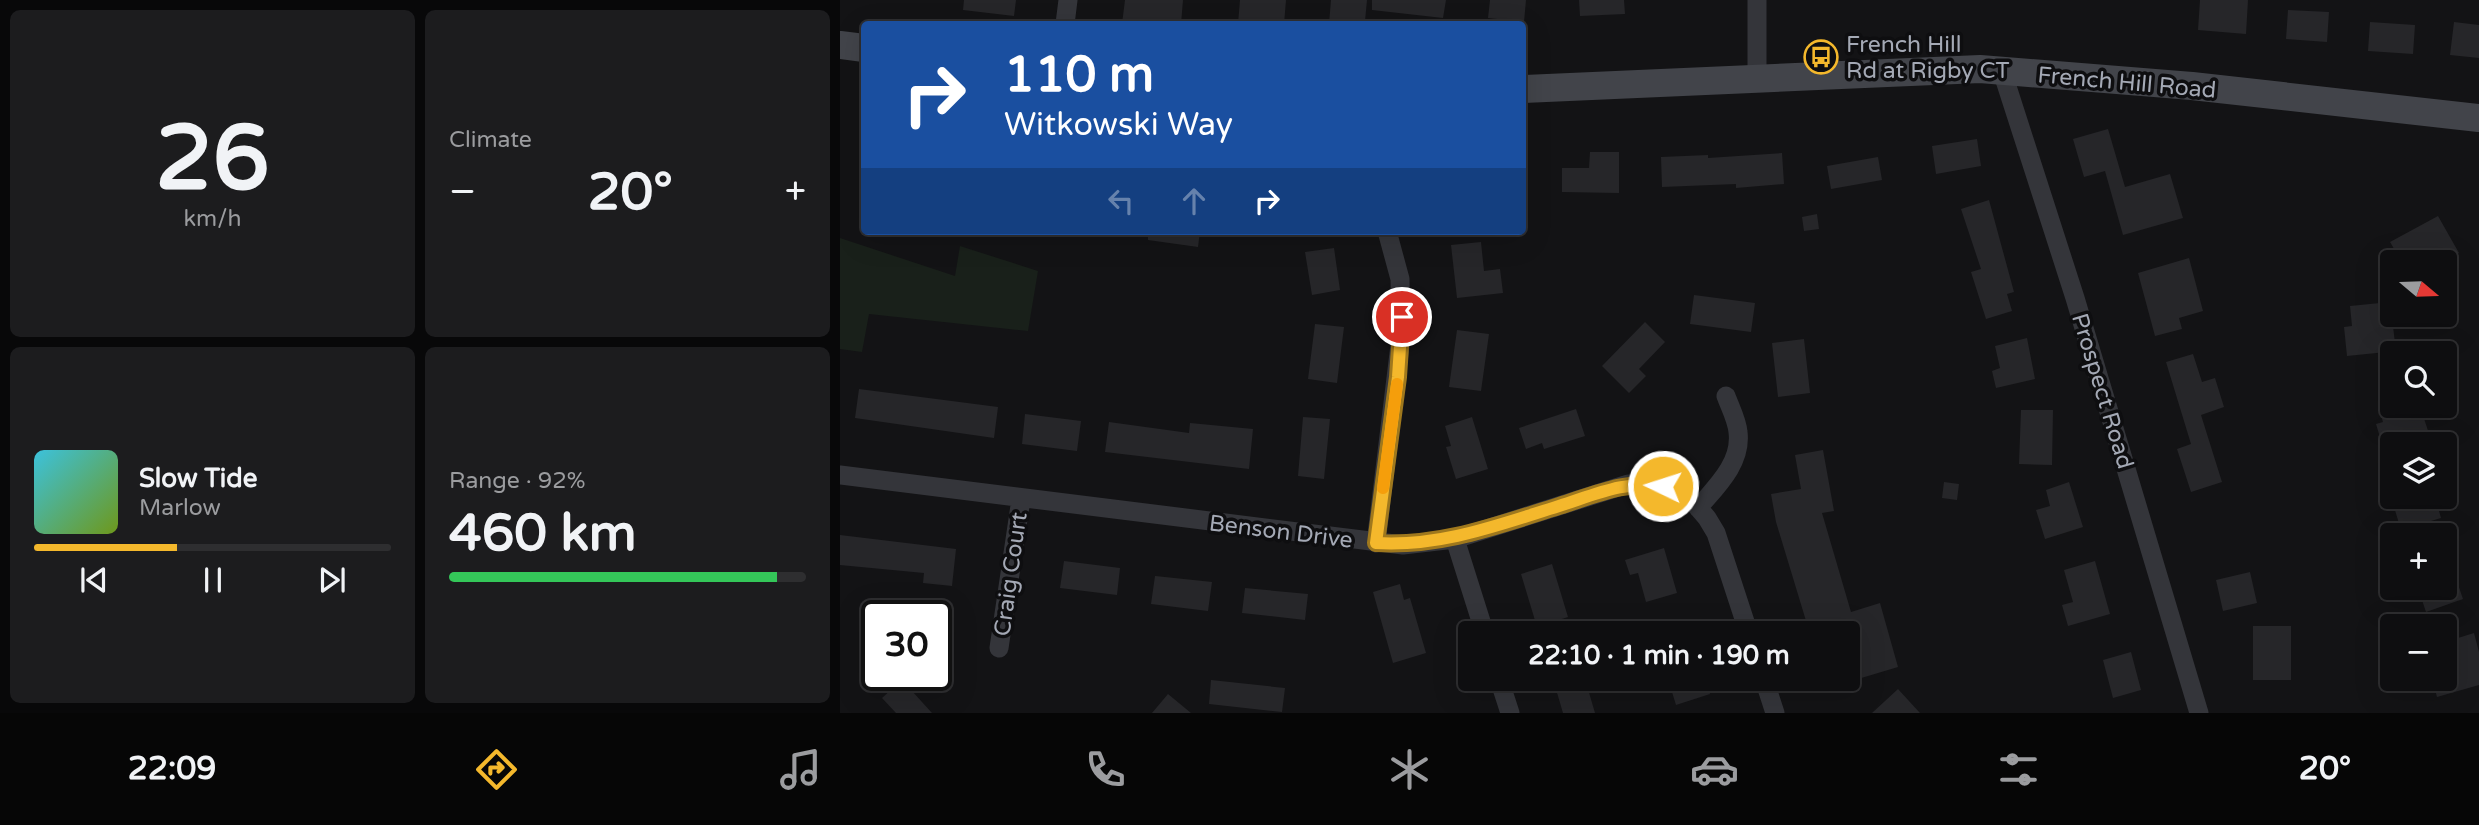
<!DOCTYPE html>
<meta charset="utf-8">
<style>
:root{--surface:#0e0e10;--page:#1c1c1e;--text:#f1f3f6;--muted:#9b9c9f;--line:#2e2e30;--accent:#f4b82c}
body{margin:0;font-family:"Varela Round",sans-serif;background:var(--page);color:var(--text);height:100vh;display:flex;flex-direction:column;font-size:26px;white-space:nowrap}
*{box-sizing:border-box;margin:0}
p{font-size:23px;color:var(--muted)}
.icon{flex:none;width:38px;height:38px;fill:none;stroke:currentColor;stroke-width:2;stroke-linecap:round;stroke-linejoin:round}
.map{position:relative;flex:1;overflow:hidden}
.panel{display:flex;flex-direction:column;gap:10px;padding:10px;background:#080809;width:840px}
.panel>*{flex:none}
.guide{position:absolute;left:21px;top:21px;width:665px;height:214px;border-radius:7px;box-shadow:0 7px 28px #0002,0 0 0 2px var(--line);background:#1a4fa0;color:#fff;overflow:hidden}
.needle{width:46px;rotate:109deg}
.buttons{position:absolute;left:1540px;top:250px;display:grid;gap:14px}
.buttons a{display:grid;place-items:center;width:77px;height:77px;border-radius:7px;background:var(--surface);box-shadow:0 7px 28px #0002,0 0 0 2px var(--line);font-size:35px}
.speed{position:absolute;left:21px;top:600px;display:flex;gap:14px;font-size:35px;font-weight:700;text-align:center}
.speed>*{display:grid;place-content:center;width:91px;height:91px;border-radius:50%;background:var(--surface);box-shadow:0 7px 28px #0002,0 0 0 2px var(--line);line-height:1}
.speed .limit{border:4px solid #111;border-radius:10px;background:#fff;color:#111}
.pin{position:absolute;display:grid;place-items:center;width:60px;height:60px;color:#fff;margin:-30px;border:4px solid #fff;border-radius:50%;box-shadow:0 2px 7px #0007}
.me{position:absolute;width:77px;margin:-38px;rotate:274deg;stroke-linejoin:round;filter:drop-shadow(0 0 5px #0008)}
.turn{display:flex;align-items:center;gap:24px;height:147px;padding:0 28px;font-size:32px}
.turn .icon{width:91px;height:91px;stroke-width:2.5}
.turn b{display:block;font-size:49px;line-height:60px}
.lanes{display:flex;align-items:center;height:66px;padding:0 28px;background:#0003;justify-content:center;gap:35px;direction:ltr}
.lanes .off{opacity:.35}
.big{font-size:52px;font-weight:700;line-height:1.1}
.panel .tile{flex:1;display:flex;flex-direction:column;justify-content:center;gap:10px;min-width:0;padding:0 24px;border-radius:10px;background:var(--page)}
.panel .dial{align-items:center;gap:0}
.dial b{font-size:91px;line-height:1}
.song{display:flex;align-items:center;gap:21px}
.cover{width:84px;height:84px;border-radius:10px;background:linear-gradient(135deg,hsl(190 70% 55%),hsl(80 70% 35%))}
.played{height:7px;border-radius:4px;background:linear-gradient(90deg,var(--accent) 40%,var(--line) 40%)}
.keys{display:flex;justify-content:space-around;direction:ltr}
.heat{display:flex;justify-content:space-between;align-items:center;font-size:38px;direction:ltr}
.charge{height:10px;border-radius:5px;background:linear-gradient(90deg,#34c759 92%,var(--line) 0)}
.panel .tiles{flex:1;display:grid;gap:10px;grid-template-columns:repeat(2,1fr)}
.trip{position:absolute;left:618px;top:621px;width:402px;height:70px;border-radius:7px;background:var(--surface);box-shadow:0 7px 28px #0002,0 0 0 2px var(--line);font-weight:700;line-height:70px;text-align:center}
.dock{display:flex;height:112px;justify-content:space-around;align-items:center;background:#060606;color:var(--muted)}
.dock .icon{width:49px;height:49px}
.dock .current{color:var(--accent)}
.dock b{font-size:32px;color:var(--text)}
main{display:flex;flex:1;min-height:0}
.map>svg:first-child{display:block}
</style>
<main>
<section class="panel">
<div class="tiles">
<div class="tile dial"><b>26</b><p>km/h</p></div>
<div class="tile"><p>Climate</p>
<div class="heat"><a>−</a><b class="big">20°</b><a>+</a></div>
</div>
<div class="tile">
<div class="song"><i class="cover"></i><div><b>Slow Tide</b><p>Marlow</p></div></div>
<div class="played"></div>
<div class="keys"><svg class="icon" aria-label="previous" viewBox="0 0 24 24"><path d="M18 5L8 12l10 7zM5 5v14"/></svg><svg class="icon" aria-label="pause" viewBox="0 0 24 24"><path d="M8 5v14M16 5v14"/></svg><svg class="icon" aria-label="next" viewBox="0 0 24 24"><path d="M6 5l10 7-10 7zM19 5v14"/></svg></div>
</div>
<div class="tile"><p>Range · 92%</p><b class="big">460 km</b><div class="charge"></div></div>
</div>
</section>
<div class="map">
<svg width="1639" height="713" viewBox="0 0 1639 713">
<rect width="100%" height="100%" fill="#131315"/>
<path fill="#19201a" d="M0,238L115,276L120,246L198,271L188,331L29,314L22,352L0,349Z"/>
<path fill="#262629" d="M124,0H176L174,16L123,10Z
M285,0H343L341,24H282Z
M400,0H446L444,24H398Z
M491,0H527L525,21L508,20V24H489Z
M532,0H606L603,18L532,10Z
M650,0H686L684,22L648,18Z
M739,0H784L785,14L740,16Z
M1360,0H1408L1406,34L1358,30Z
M1448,10L1489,12L1487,42L1446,39Z
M1530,22L1575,25L1573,54L1528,51Z
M1614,22L1639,25V58L1610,55Z
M1268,129L1285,187L1330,174L1343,218L1283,235L1265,171L1244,177L1233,139Z
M1137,139L1141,166L1096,174L1092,146Z
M750,152H779V193L722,192V168H749Z
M942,153L944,184L896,188V184L822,187L821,157L868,155V158Z
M1038,157L1042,180L991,189L987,166Z
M1149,200L1174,292L1167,294L1172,311L1146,319L1131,272L1141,269L1121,209Z
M977,214L979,229L964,231L962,217Z
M1598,216L1619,253L1602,262H1562L1550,242Z
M308,231H360L358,247L308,240Z
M641,242L644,271L660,269L663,293L617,298L611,245Z
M494,248L500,290L472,295L465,252Z
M1349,258L1363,311L1339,318L1342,329L1315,336L1298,273Z
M854,295L915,303L911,332L850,324Z
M1550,302L1556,351L1507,356L1504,327L1512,326L1510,306Z
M805,322L825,342L799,369L806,376L789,393L762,366Z
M475,324L504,327L497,383L468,379Z
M617,330L649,334L641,391L609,387Z
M1187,338L1195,379L1156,388L1152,371L1160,368L1155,346Z
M964,339L970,393L938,397L932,343Z
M1353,354L1362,382L1375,378L1384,407L1361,415L1382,482L1351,492L1337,449L1351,444L1326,362Z
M19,389L158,407L154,438L15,418Z
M1538,406H1580L1590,437L1569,444H1542L1536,424L1543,422Z
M736,409L745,436L704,449L702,443L686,449L679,428Z
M1181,410H1213L1212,465L1179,464Z
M185,414L241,421L237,451L182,444Z
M463,417L490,419L484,479L458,476Z
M632,417L648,469L616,479L606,447L611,446L605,426Z
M269,422L349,433L350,423L413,429L409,469L265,452Z
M983,450L994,511L982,513L1011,612L1040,603L1058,667L1008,682V634H970L936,522L931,494L961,489L955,455Z
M1104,482L1119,484L1117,500L1102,498Z
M1229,482L1243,527L1205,539L1196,510L1210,506L1206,490Z
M1551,497H1595L1601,518L1561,530Z
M0,535L116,549L112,586L83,583L84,573L0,565Z
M824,548L837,593L806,602L798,573L790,575L785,560Z
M1605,552H1607L1623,599L1586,612L1578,588H1605Z
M224,561L280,568L277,595L220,588Z
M1255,561L1270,614L1228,626L1222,605L1233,602L1224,570Z
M712,564L728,617L697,627L681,574Z
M1410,572L1417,603L1383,611L1376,580Z
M315,576L372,582L368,611L311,604Z
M560,584L564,600L570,598L586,653L553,663L533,592Z
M405,588L468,594L465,620L402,613Z
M1413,626H1451V680H1413Z
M1634,633L1639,652V685L1597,697L1592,679H1605V642Z
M1291,652L1301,690L1273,698L1263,660Z
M713,679H745L755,713H723Z
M828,679H865L870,694L836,705Z
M62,680L92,713H56L42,698Z
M371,680L445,688L442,712L369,704Z
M1058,689L1080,713H1032Z
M328,694L351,713H312Z"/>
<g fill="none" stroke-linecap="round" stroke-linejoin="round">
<path stroke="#34353a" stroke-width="19" d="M225,24L228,0
M1162,71L1235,298L1359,713
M917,79V0
M0,475L563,545L615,539L788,484L823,486L855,504L867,518L876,533L909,634
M858,508C876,487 902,463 898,432C897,420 890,407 886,396
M615,539L645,634
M536,543L561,337L560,279L547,231
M159,648L181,499
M659,679L670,713
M924,679L935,713"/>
<path stroke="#42444a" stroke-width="28" d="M0,45L24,48
M682,89L1140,69L1352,86L1639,118"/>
</g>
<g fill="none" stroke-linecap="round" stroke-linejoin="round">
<defs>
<path id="route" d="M562,317L558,377L536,543C601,547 658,525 719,506C754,495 786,480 823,486"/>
</defs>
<use href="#route" stroke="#9f781d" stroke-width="18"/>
<use href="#route" stroke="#f4b82c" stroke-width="12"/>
<path stroke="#f59e0b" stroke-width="12" d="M543,488L557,384"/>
</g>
<defs>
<symbol id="bus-ring" viewBox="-11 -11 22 22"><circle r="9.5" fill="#0e0e10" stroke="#f4b82c" stroke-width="1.5"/><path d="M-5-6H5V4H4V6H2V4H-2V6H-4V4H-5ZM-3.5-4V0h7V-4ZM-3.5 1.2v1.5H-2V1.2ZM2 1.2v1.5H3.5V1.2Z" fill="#f4b82c"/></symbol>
</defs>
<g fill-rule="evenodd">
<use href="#bus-ring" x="962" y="38" width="38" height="38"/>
</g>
<g text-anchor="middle" stroke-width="7" stroke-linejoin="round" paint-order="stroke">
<g font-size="23" fill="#a4a9b5" stroke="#0e0e10" text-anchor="start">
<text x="1006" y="52">French Hill<tspan x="1006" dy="26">Rd at Rigby CT</tspan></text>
</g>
<g font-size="23" fill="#a4a9b5" stroke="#0e0e10">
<text transform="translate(1287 82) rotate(5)" y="8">French Hill Road</text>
<text transform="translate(1263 391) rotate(73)" y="8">Prospect Road</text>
<text transform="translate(441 531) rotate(7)" y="8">Benson Drive</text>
<text transform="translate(170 574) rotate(-82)" y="8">Craig Court</text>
</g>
</g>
</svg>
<div class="buttons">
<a><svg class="needle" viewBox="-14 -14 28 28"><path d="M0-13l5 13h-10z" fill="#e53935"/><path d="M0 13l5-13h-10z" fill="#9b9c9f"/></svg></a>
<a><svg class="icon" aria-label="search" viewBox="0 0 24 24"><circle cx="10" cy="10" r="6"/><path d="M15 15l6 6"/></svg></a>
<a><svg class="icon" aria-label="layers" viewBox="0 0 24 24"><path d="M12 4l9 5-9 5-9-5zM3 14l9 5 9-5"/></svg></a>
<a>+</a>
<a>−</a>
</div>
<div class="speed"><div class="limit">30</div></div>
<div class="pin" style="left:562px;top:317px;background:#d93025"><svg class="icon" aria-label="arrive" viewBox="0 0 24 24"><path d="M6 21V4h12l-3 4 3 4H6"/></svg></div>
<svg class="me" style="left:823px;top:486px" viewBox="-20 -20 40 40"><circle r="17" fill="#f4b82c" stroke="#fff" stroke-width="3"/><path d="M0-11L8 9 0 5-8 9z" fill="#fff"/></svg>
<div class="trip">22:10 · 1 min · 190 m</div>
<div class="guide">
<div class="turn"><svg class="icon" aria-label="right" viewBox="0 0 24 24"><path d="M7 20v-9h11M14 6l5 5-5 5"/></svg><div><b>110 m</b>Witkowski Way</div></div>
<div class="lanes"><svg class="icon off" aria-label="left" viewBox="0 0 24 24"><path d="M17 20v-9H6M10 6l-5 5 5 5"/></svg><svg class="icon off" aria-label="ahead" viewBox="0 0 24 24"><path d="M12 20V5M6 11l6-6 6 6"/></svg><svg class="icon" aria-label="right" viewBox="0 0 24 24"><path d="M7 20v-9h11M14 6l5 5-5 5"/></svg></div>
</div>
</div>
</main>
<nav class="dock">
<b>22:09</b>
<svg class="icon current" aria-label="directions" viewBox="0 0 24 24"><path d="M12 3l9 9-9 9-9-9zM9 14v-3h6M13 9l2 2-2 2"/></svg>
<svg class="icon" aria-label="music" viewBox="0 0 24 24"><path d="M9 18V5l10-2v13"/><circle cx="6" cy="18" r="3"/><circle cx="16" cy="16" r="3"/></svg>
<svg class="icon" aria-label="phone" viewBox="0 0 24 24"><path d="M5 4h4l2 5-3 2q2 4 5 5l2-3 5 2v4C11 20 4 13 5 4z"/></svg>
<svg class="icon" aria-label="climate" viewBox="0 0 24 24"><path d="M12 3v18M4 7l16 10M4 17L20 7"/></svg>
<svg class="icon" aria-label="car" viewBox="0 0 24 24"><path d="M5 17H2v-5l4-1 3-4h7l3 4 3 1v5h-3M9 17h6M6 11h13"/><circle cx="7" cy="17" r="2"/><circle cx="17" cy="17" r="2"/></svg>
<svg class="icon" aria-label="filters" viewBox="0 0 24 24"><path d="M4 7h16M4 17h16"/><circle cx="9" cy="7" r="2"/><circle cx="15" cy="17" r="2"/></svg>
<b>20°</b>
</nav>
